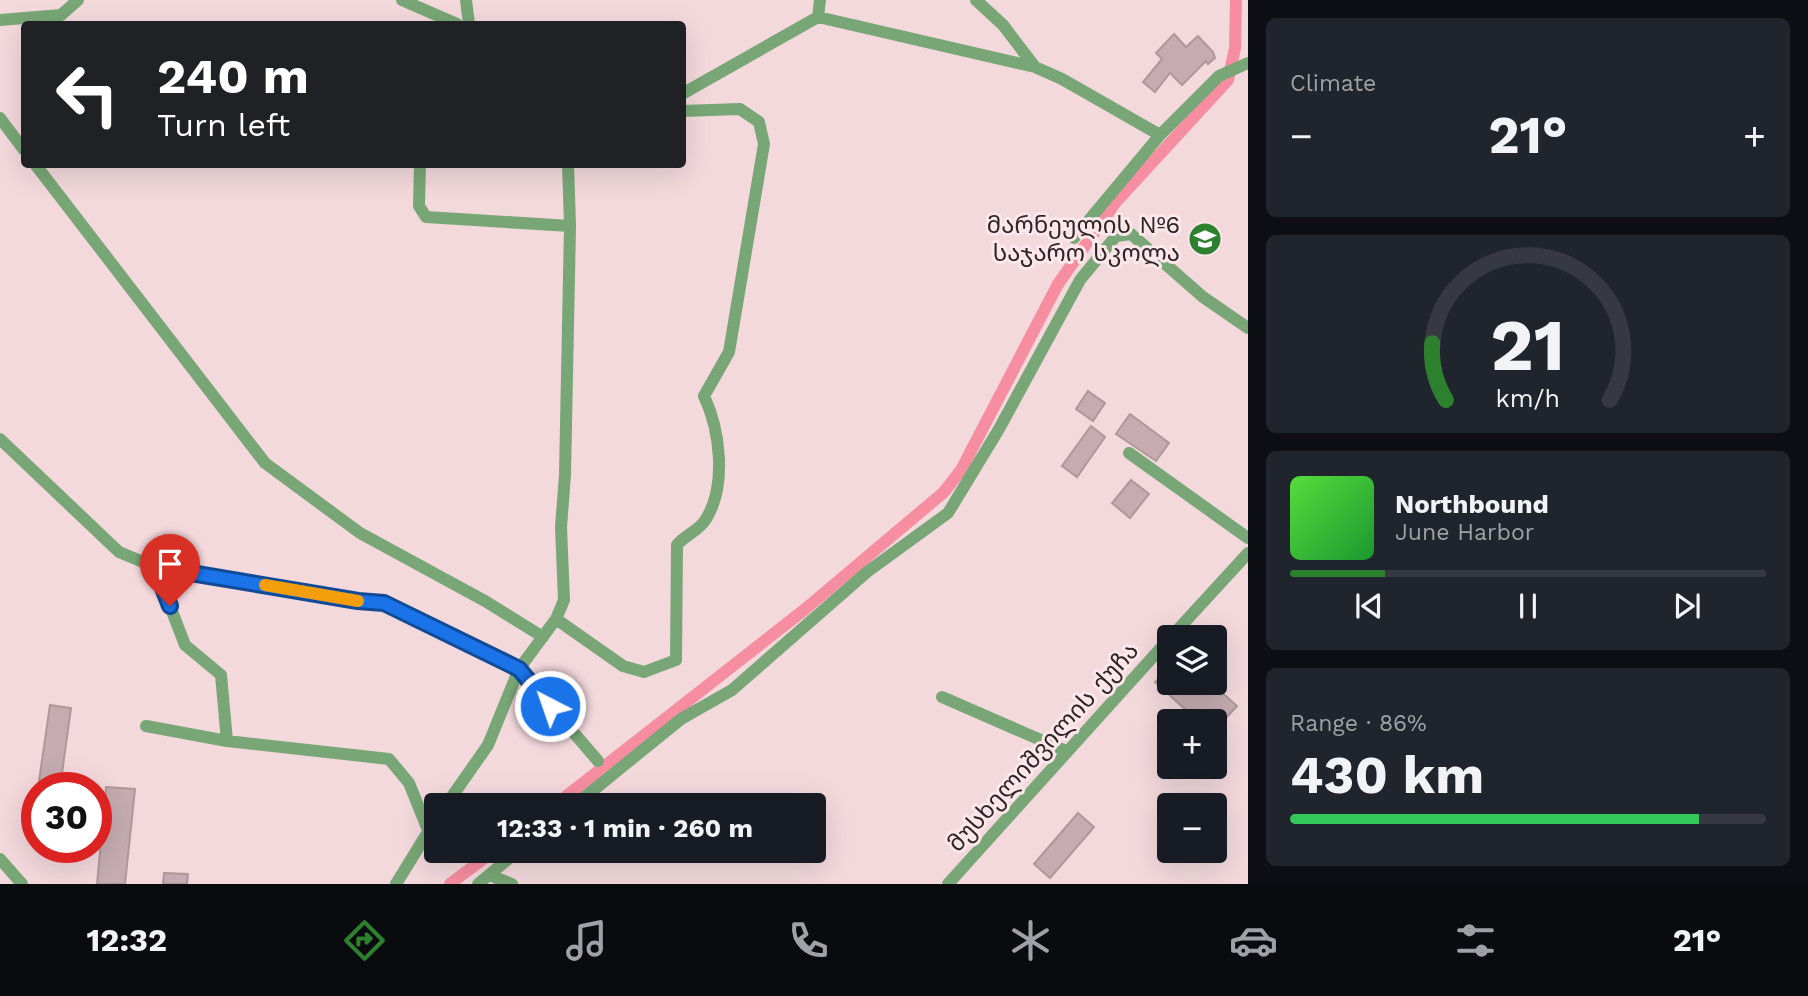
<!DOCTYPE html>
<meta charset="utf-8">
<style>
:root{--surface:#171b24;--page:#20242c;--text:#f1f3f6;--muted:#9ea1a6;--line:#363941;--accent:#2d812e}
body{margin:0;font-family:"Work Sans","Noto Sans Georgian",sans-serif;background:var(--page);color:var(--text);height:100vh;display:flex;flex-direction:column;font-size:26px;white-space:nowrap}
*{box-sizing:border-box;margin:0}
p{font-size:23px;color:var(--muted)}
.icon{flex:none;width:38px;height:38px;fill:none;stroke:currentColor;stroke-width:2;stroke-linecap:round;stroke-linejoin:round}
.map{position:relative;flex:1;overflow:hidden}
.sheet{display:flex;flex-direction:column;gap:18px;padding:18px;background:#0d0f14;width:560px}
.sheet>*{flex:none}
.guide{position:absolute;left:21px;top:21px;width:665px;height:147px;border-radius:7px;box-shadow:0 7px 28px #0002;background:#202124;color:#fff;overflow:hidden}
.controls{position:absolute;left:1157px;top:625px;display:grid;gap:14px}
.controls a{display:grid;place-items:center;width:70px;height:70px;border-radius:7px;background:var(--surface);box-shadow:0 7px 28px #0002;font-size:35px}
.speed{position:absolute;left:21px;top:772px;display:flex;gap:14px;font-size:35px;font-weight:700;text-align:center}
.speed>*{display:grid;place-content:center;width:91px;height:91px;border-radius:50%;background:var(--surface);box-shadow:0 7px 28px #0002;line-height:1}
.speed .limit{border:10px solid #d22;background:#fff;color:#111}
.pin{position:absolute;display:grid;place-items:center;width:60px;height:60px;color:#fff;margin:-72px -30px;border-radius:50% 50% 50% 0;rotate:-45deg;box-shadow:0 0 7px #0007}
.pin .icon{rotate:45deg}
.me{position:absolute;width:77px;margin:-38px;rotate:319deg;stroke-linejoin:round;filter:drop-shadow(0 0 5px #0008)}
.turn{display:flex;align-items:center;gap:24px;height:147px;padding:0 21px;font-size:32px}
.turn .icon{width:91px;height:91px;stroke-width:2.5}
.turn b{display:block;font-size:49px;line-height:60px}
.big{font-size:52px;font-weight:700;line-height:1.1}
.sheet .card{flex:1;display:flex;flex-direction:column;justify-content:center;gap:10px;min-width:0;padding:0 24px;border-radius:10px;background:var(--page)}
.sheet .dial{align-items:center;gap:0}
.dial svg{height:182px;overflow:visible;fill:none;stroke:var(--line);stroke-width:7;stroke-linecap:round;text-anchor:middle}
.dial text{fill:var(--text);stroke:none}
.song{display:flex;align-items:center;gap:21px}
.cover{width:84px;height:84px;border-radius:10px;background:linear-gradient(135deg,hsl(110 70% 55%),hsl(130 70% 35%))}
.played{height:7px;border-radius:4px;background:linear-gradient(90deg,var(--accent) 20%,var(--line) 20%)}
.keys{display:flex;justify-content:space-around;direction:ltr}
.heat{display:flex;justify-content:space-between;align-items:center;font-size:38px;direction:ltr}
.charge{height:10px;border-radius:5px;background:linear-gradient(90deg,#34c759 86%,var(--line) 0)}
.trip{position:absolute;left:424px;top:793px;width:402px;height:70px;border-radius:7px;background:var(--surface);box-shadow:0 7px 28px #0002;font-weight:700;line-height:70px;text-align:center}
.tab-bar{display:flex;height:112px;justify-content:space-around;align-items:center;background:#090b0e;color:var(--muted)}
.tab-bar .icon{width:49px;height:49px}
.tab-bar .on{color:var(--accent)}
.tab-bar b{font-size:32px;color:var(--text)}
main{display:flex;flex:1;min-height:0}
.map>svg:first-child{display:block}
</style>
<main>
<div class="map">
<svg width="1248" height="884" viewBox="0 0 1248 884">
<rect width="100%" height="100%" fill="#f3d8dc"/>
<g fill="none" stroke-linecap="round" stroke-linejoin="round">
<path stroke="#f68da0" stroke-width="12" d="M555,805L804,610L944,492L961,470L1058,284L1115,203L1228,80L1235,48L1236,0
M450,884L495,850"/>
</g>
<path fill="#c6acb0" stroke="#af979a" stroke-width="2" d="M1174,34L1186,47L1198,36L1213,52L1215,58L1208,64L1206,61L1182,85L1170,73L1155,92L1143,82L1162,59L1156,53Z
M1088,391L1105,403L1093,421L1076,409Z
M1130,414L1169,443L1156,461L1116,434Z
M1091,426L1105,437L1077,477L1062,466Z
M1131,480L1149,494L1130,518L1112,503Z
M1169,669V682H1210L1237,706L1214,731V721H1198L1155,682Z
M50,705L71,708L60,788H38Z
M106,787L135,789L125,884H97Z
M1078,813L1094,827L1050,878L1034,864Z
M164,873L188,874L187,884H163Z"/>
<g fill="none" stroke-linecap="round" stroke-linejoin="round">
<path stroke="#78a676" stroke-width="12" d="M402,0L457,24
M466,0L469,24
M976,0L1003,25L1035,67
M818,17L820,0
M0,20L61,15L78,0
M682,94L818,17L1035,67L1062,79L1160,135
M0,118L24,150
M35,164L265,463L360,533L485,601L543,637
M420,164L419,206L426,217L570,226L565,475L561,527L564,600L556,619L519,669L488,745L446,805
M568,164L570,226
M1074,238L1160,135L1219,76L1248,63
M0,439L119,552L155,567L358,601L384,603L519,669L598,761
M1129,453L1248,538
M155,567L185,645L221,675L227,741
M556,619L623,666L644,672L676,660L677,545C685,535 699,531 706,519C727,485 720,430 704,396L729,352L764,144L759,122L740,109L682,111
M1171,637L1248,553
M942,697L1066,751
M146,726L227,741L389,759L409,783L428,830
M575,805L681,719L732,690L867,572L948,513L999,429L1080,280L1116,236L1131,234L1203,297L1248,328
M0,859L22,884
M489,875L512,884
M396,884L436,819
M478,884L519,850
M948,884L1169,639"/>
</g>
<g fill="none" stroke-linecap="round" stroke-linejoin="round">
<defs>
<path id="route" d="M170,606L155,567L358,601L384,603L519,669L550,706"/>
</defs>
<use href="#route" stroke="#114b97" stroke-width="18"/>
<use href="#route" stroke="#1a73e8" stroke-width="12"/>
<path stroke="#f59e0b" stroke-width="12" d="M265,585L358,601"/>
</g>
<defs>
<symbol id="school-disc" viewBox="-11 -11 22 22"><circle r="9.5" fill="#2d812e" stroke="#fce7ea"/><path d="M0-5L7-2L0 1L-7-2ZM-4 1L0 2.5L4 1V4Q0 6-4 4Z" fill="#fff"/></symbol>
</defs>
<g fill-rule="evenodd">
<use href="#school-disc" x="1186" y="220" width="38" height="38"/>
</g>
<g text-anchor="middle" stroke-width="6" stroke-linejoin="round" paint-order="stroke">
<g font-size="24" fill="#2f2527" stroke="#fce7ea" text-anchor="end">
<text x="1180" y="233">მარნეულის №6<tspan x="1180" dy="28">საჯარო სკოლა</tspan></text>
</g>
<g font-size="24" fill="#2f2527" stroke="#fce7ea">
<text transform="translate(1043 747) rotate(-48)" y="8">მუსხელიშვილის ქუჩა</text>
</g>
</g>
</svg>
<div class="controls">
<a><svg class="icon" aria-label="layers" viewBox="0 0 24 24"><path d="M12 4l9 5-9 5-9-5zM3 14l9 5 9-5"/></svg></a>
<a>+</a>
<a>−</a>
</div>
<div class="speed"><div class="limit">30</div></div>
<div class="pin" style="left:170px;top:606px;background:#d93025"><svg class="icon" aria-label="arrive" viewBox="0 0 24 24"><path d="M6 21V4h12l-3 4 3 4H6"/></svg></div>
<svg class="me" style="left:550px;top:706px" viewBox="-20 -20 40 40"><circle r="17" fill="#1a73e8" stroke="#fff" stroke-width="3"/><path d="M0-11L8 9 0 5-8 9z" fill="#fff"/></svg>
<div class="trip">12:33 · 1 min · 260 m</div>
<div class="guide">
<div class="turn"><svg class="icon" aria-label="left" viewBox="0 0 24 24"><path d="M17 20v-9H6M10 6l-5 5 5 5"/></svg><div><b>240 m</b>Turn left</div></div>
</div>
</div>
<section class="sheet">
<div class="card"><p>Climate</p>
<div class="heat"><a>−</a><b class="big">21°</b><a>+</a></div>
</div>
<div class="card dial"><svg viewBox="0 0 100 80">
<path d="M14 69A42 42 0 1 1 86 69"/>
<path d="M14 69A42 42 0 0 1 8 44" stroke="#2d812e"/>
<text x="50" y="56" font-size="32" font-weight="700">21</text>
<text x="50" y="72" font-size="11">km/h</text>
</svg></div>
<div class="card">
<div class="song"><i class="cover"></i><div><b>Northbound</b><p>June Harbor</p></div></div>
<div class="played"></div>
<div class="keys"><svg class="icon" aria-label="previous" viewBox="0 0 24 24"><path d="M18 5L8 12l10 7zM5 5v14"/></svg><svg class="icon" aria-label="pause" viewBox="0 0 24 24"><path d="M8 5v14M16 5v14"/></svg><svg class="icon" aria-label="next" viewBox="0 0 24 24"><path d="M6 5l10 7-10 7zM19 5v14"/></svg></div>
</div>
<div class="card"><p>Range · 86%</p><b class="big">430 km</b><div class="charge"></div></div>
</section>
</main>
<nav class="tab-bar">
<b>12:32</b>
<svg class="icon on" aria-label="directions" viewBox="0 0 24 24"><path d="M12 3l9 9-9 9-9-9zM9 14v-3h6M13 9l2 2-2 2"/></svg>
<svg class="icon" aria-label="music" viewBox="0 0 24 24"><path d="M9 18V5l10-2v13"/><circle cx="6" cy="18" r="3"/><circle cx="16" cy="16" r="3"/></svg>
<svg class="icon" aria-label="phone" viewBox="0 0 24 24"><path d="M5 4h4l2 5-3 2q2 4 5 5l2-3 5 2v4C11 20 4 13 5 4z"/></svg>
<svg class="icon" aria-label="climate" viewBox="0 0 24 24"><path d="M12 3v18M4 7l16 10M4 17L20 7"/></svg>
<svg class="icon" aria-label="car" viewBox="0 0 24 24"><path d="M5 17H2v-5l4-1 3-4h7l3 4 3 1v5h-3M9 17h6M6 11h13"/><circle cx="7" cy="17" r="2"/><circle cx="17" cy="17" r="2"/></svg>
<svg class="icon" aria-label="filters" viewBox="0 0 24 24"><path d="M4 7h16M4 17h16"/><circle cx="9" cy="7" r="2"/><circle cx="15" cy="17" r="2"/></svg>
<b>21°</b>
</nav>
